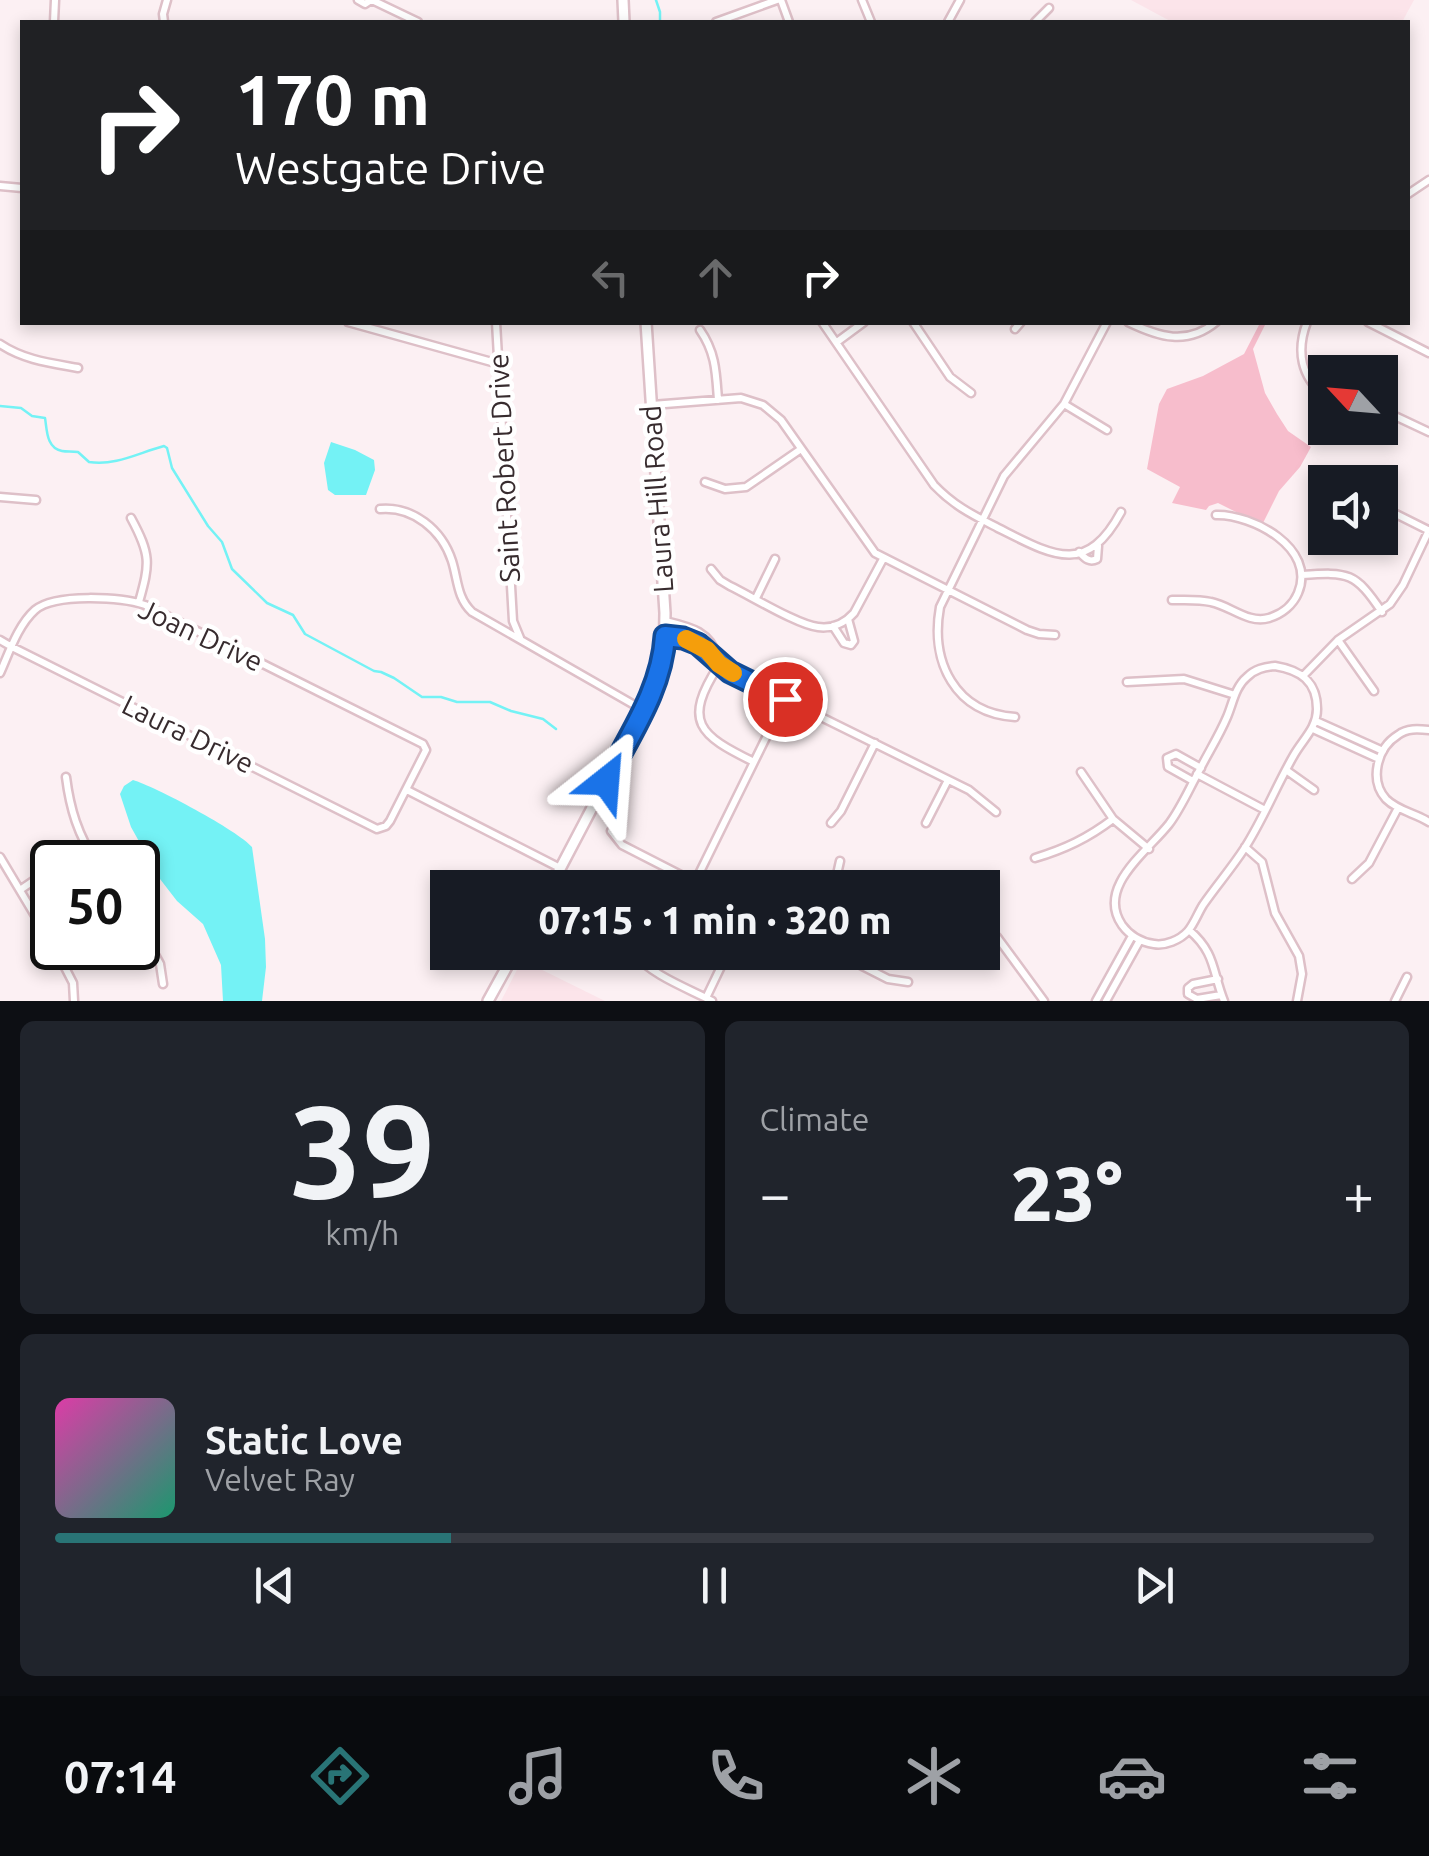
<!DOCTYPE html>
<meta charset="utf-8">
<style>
:root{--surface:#171b24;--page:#20242c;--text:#f1f3f6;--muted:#9ea1a6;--line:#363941;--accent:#297476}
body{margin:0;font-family:Ubuntu,sans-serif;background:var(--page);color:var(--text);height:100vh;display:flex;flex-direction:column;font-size:38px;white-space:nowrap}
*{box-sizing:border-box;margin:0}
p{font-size:32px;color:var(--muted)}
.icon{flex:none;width:55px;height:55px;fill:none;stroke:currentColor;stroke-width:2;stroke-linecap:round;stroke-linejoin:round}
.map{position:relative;height:1001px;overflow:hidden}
.sheet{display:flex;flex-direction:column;gap:20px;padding:20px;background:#0d0f14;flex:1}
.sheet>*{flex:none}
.guide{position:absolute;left:20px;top:20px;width:1390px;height:305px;border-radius:0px;box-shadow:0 5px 15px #0003;background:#202124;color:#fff;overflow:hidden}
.needle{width:65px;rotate:296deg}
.tools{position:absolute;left:1308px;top:355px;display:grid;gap:20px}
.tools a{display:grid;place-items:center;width:90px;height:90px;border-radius:0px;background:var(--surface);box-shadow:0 5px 15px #0003;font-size:50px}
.speed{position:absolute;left:30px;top:840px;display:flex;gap:20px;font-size:50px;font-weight:700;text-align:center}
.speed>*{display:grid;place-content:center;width:130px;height:130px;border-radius:50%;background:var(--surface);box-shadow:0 5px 15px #0003;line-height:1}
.speed .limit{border:5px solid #111;border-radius:15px;background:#fff;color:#111}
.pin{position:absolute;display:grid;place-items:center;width:85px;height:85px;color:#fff;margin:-42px;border:5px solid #fff;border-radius:50%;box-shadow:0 2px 10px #0007}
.me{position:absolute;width:110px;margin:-55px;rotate:28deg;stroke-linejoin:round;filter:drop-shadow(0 0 8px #0008)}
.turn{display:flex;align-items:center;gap:35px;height:210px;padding:0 50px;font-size:45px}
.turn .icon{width:130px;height:130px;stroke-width:2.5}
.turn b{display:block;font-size:70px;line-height:85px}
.lanes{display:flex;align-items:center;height:95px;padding:0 50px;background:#0003;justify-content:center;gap:50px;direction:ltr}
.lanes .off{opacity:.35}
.big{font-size:75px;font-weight:800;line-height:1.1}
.sheet .card{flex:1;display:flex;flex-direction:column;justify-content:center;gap:15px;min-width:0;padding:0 35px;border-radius:15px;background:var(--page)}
.sheet .dial{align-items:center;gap:0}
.dial b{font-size:130px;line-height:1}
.song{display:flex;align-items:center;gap:30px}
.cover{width:120px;height:120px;border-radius:15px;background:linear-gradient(135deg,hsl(320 70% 55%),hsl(160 70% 35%))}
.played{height:10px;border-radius:5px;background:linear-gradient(90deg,var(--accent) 30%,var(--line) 30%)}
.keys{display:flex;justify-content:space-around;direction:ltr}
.heat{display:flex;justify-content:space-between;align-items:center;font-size:55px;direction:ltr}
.sheet .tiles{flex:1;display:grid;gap:20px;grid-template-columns:1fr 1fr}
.card:last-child{grid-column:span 2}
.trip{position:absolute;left:430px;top:870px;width:570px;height:100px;border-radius:0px;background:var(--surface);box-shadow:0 5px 15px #0003;font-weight:800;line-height:100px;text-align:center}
.tab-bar{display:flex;height:160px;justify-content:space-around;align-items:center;background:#090b0e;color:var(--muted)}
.tab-bar .icon{width:70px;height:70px}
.tab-bar .active{color:var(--accent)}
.tab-bar b{font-size:45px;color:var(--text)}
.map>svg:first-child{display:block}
</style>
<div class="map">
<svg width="1429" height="1001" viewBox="0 0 1429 1001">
<rect width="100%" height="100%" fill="#fcf0f3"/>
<path fill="#fce4ea" d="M1131,0H1414L1402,22H1172Z
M522,960L605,1001H501Z"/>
<path fill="#f7bdcc" d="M1260,323H1266L1253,349L1265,393L1277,414L1288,431L1311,447L1300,467L1279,491L1262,525L1218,503L1209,506L1206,510L1172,503L1180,487L1147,469L1159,404L1167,389L1203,376L1244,354Z"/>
<path fill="#74f2f5" d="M331,442L355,450L374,460L375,470L366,495H335L328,490L324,463Z
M133,780C154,786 239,831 252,847L265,939L266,967L262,1001H223L221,965L203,924L177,901L160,879L131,827L120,794L124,786Z"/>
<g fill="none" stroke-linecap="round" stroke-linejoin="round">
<path stroke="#74f2f5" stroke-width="2.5" d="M656,0L660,12V22
M0,406L21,408L32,416L45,418C47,429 46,448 62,451C67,452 72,451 78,452L89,462C116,466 138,453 164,446L167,448L172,468L208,526L222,542L232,569L267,603L293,615L305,634L374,671L381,672L394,678L422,697H441L457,702H490L511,711L543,719L556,729"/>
<defs>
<path id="minor" d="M358,0L365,4L371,0
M372,0L418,22
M781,0L789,22
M862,0L871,22
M54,22L55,0
M164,22L163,14L167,0
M716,22L777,0
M948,22L960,0
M1035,22L1049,8
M0,186L22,188
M1408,194L1429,180
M348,322L499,364
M496,322L513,621L520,638
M822,322L934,485C954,506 973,515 998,528C1052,555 1086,577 1121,512
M913,322L950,377L971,393
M1128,322C1159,337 1187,346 1216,322
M1307,322C1296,351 1301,377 1325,396
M1368,322L1429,353
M1015,329L1021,322
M700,330C716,353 716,373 718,400
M837,342L864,322
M0,344C24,360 50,363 78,368
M1064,404L1107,430
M652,405L741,398L763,405L781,420L875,553L1027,630L1039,634L1055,635
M1380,409L1429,432
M1347,480L1349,482
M705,482L725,489L746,487L801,449
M0,497L36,500
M1380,506L1428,530
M380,509C413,506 442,530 452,561C458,580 457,598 472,612L643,710
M131,518C151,555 150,563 139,602
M1079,552C1085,558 1089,563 1097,559L1098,546
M711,569L720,580L730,586C751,596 798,625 818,627C832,629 845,623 854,613L883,559
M1302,575C1349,572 1355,572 1382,612
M756,598L775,559
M1172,600C1184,600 1198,599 1211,602C1231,606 1248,624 1269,618C1282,614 1293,605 1298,593C1317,548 1252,514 1216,515
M665,621C690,627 710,631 718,658
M833,626L844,643L851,645L854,641L848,619
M665,636C704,640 702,653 730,672L969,790L996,812
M0,640L12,647L377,829L386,826L390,821L426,750L423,744L145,605C121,597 55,593 35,610C18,625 9,653 0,673
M1338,640L1374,691
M719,665C682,722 699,735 754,762
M1275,666C1300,670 1317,681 1317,709C1317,728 1303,739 1294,755C1276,786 1263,820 1244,849C1231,869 1216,886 1203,905C1198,913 1194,924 1188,931C1180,940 1165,946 1154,944C1140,942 1130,936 1122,925C1096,887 1147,852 1169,824C1181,808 1189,789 1199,771C1208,753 1219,736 1227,717C1233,703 1235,687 1247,677C1255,669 1264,667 1275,666Z
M1304,675L1338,640L1390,604L1403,585L1429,530
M1127,682L1184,679L1235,695
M1015,717C955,713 930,662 940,607L1004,476L1064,404L1107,322
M1316,721L1383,751
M1313,729L1379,759
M1429,730C1418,729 1407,728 1398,735C1377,748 1369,780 1386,799C1398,811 1415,813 1429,822
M1286,770L1314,790
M1081,772L1113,819L1149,849
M1197,774L1265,810
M66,777C70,809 78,835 96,862
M1193,781L1168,767L1167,758L1176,754L1201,768
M407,790L560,868
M831,823L841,811L875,743
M926,823L948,780
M611,831L622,845L706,888
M1245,847L1262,862L1275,913L1299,956L1302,974L1297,1001
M0,857L52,944
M1035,858C1065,849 1088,838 1113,819
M61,862L85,846
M1352,879L1369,863L1398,808
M695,882L785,699
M834,888L840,861
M20,890L52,868
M138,924L160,964L163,984
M1189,930C1216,953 1212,971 1224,1001
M997,937L1044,1001
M55,948L73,983L74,1001
M632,952C653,976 685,987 712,1001
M835,952L888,979L908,982
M1218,979L1193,984L1188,988V994L1197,999L1221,995
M706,998L728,952
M1096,1001L1132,936
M1106,1001L1140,940
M1395,1001L1407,977"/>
<path id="major" d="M623,0L624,22
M550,888L656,686L664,659L665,613L646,322
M488,1001L515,952"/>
</defs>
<use href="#minor" stroke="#dec0c8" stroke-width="11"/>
<use href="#major" stroke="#dec0c8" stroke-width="14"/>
<use href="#minor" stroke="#fff" stroke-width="6"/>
<use href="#major" stroke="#fff" stroke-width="9"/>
</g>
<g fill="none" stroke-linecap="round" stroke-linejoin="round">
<defs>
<path id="route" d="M606,781C630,734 662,689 665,636L683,638L698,644L730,672L785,699"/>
</defs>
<use href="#route" stroke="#114b97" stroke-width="25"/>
<use href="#route" stroke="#1a73e8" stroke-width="18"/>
<path stroke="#f59e0b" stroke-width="18" d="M686,639L707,650L719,664L733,673"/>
</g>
<g text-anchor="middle" stroke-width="9" stroke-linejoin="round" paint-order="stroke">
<g font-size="28" fill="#372b2e" stroke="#fff">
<text transform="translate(504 468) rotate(-93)" y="10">Saint Robert Drive</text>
<text transform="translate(657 499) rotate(-94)" y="10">Laura Hill Road</text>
<text transform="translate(201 635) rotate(25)" y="10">Joan Drive</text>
<text transform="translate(188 734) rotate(26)" y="10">Laura Drive</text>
</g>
</g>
</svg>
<div class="tools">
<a><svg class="needle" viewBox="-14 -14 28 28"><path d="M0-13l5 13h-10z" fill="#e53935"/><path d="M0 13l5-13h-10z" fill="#9ea1a6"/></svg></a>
<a><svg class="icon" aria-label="sound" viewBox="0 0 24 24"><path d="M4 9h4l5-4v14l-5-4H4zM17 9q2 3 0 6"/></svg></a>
</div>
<div class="speed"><div class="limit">50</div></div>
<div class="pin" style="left:785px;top:699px;background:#d93025"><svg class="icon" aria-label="arrive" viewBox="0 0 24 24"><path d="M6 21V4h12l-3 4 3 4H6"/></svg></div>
<svg class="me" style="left:606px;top:781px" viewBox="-20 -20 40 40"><path d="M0-17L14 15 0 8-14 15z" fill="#1a73e8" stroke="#fff" stroke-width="4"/></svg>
<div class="trip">07:15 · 1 min · 320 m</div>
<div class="guide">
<div class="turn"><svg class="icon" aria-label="right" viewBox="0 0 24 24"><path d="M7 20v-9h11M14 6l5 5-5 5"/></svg><div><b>170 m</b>Westgate Drive</div></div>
<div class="lanes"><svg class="icon off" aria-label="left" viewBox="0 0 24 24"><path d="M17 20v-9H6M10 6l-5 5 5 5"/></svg><svg class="icon off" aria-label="ahead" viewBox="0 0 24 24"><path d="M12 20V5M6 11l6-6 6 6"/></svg><svg class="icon" aria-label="right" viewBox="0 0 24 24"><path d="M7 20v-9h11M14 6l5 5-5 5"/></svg></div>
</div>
</div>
<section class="sheet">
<div class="tiles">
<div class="card dial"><b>39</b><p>km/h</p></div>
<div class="card"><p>Climate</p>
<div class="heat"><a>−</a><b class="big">23°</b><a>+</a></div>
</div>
<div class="card">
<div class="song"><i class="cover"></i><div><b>Static Love</b><p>Velvet Ray</p></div></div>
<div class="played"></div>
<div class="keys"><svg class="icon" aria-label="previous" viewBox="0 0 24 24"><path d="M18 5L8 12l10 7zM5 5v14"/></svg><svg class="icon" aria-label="pause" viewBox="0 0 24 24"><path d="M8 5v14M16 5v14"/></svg><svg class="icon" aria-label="next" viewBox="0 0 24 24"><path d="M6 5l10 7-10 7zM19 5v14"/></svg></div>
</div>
</div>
</section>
<nav class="tab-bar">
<b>07:14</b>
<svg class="icon active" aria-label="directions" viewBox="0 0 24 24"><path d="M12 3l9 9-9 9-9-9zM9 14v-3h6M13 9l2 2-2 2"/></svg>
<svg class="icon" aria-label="music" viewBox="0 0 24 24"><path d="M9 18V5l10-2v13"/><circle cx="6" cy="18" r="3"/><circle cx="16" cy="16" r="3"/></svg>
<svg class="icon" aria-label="phone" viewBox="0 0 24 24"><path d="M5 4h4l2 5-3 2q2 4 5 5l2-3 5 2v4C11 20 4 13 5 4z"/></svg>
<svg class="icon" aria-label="climate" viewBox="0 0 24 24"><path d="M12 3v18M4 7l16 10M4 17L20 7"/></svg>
<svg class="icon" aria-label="car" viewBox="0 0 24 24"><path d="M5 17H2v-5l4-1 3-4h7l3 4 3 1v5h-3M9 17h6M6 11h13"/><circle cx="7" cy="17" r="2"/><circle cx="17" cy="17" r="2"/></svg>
<svg class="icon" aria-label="filters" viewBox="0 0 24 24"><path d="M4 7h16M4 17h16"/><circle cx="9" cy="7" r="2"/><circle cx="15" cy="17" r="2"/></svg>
</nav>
